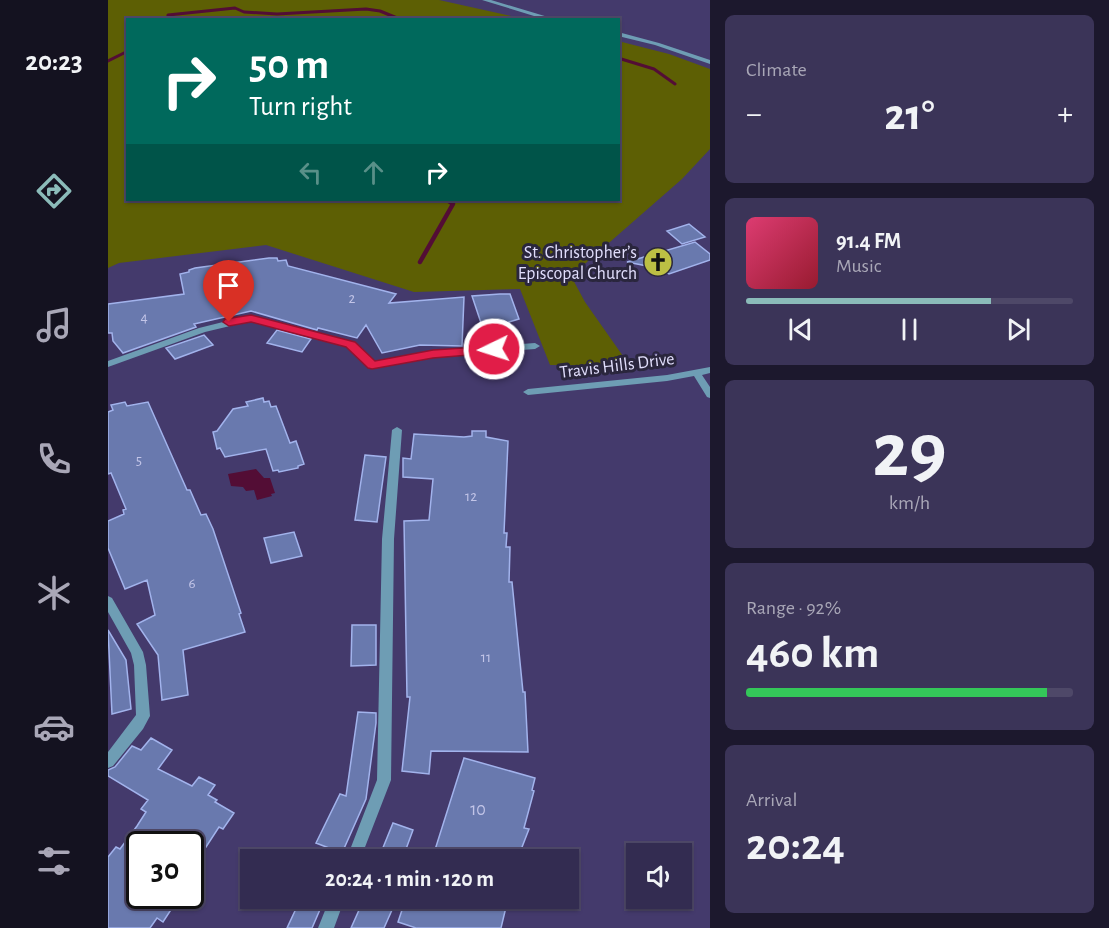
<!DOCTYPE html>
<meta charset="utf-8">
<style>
body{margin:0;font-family:"Alegreya Sans",sans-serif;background:#3b3458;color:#f1f3f6;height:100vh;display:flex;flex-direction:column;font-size:22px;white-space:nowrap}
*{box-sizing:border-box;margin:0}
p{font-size:20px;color:#a9a7b7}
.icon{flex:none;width:33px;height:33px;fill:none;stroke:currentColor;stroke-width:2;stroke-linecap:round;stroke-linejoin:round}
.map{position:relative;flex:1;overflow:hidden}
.sheet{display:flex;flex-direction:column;gap:15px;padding:15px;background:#1c182d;width:399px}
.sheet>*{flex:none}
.top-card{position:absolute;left:18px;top:18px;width:494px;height:183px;border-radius:0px;box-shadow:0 2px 4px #0004,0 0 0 2px #4e4868;background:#00695c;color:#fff;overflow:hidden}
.tools{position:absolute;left:518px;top:843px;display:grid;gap:12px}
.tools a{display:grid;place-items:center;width:66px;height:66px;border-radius:0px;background:#332c51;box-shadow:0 2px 4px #0004,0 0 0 2px #4e4868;font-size:30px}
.speed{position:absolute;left:18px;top:831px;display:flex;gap:12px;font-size:30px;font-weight:700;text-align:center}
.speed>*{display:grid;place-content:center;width:78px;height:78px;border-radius:50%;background:#332c51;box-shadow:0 2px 4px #0004,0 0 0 2px #4e4868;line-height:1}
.speed .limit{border:3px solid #111;border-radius:9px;background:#fff;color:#111}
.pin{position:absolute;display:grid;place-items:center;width:51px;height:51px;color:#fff;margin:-62px -26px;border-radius:50% 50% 50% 0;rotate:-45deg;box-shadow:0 0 6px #0007}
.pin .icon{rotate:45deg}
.me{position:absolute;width:66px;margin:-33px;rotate:266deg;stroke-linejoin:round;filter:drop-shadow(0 0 4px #0008)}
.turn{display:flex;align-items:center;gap:21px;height:126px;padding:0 24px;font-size:27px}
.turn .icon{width:78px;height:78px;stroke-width:2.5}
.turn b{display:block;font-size:42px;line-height:51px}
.lanes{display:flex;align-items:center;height:57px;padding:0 24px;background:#0003;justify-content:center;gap:30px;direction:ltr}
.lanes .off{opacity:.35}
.big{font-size:45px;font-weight:700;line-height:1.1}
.sheet .card{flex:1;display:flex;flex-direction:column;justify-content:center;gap:9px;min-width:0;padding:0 21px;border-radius:9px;background:#3b3458}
.sheet .dial{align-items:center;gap:0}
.dial b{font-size:78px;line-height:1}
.song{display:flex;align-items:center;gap:18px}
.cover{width:72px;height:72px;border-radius:9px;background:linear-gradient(135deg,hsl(340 70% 55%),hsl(350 70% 35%))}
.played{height:6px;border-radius:3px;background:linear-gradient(90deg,#8bbbb9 75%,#4e4868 75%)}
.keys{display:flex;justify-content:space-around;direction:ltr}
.heat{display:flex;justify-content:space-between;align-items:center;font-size:33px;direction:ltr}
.charge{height:9px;border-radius:4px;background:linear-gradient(90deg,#34c759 92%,#4e4868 0)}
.trip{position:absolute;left:132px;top:849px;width:339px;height:60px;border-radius:0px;background:#332c51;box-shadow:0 2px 4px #0004,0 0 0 2px #4e4868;font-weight:700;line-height:60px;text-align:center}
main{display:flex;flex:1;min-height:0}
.menu{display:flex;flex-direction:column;width:108px;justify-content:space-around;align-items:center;background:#141220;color:#a9a7b7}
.menu .icon{width:42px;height:42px}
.menu .on{color:#8bbbb9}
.menu b{font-size:27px;color:#f1f3f6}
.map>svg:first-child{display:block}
</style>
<main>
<nav class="menu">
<b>20:23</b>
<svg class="icon on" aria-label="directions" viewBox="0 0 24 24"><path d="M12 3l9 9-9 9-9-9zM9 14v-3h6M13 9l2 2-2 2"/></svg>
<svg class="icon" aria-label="music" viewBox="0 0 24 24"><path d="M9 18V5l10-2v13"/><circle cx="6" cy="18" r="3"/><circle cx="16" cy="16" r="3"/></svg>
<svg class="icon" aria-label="phone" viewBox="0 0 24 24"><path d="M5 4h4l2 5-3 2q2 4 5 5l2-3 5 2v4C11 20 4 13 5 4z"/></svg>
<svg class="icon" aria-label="climate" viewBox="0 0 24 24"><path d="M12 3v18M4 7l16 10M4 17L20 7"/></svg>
<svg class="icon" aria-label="car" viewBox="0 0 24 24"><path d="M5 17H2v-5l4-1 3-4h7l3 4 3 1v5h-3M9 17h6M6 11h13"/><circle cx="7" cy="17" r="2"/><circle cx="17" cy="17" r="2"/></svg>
<svg class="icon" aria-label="filters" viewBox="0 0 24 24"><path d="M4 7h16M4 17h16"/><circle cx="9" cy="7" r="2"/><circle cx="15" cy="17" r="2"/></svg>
</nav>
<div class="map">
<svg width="602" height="928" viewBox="0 0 602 928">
<rect width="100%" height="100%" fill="#443a6c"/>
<!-- green -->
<path fill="#5d5f04" d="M0,0H331L417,19L20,20V200H510V41L561,54L602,69V149L574,179L463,276L477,302L522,366L442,365L412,289L306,292L158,245L11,263L0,268Z"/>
<!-- water -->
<path fill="#530d35" d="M148,469L156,478H162L167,493L163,494L164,496L149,500L146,490L138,491L135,487L123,486L120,474Z"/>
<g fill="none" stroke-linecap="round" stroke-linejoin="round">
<!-- stream-far1 -->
<path stroke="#530d35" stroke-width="3" d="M60,20V15L127,8L136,12L169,14L258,9L272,11L294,20
M510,58L546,69L567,84
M0,61L20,51"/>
<!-- stream -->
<path stroke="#530d35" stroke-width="4.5" d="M312,262L345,204L339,200"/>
</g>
<!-- building -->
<path fill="#6979ae" stroke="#a2b3ec" stroke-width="1.5" d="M581,224L597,237L574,244L559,231Z
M587,242L602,254V260L561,274L554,269L519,262Z
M161,258H169L170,261L178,260L180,266L288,294L281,303L356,297L354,346L312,345L274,353L258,325L249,338L210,328L209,330L143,311L86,324L88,327L15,353L5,341L4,333H0V304L76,294L72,274L81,272V270L87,268Z
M392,294H402L411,319L401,322L408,342L380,344L364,296Z
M169,330L203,339L194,352L159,343Z
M96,335L105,345L67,359L58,348Z
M155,398L156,402L161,401L163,407L168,406L182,443L188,441L196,464L190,466V468L171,472L170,470L165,471L158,449L117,457L112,448L109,449L105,432L109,431L125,409L140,406L138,402Z
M17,402L19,406L40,402L79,490H82L93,515L98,514L105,529L133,613L131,614L137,632L75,650L80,695L54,700L50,655L29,624L47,615L39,580L17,589L0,548V521L16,514L15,510L18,509L3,473L0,474V412L5,410L3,405Z
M364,431H378V437L400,441L396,533H399L398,547H402L401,582H404L415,692H417L420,752L323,751L321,774L294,771L302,697H299L296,521L321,520L325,479L295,477V458L303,459L306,434L356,437L364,436Z
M257,455L278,457L269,522L247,520Z
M186,532L194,556L163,563L156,538Z
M244,625H268V665L243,666Z
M0,630L18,660L23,709L4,714Z
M250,712L268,713V723L258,799L234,853L208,843L232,794L238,796Z
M43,738L64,750L50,769L84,786L91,777L107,785L100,795L109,800L107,802L126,813L115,829L111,827L98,847L94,845L82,861V844H32V896H56L68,902L55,922L49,918L42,928H0V857L8,847L12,849L29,826L38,812L33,809L40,800L0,776V770L7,767L24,746L33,750Z
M356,758L427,778L424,790L426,791L416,828L421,829L409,860H331L333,855L326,853Z
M285,823L305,830L294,860H270Z
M193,898H217L204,928H179Z
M313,898H385L399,903L393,928H308L290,922L296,904L310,908Z
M256,899L284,910L276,928H243Z"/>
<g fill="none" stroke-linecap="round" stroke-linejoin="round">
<!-- minor -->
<path fill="#6e9db4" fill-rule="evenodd" d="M374,0H383L450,20H439Z
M510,32L551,43L602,60V64L547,45L510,36Z
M143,315L245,342L266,362L325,351L427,343L432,346L427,349L325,357L264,368L261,367L239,346L143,321L97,332L0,367V361L91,328Z
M602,367V373L594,375L602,387V398L599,397L586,376L559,381L420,395L415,392L420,389L559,375Z
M289,427L294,430L286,539L283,780L252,860H238L269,780L274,539L284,430Z
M0,596L4,598L35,652L38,665L42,716L35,729L5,766L0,768V752L28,715L26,665L23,653L0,612Z
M222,898H237L226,928H210Z"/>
</g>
<!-- route -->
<path fill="#e11d48" stroke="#92132f" stroke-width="1.5" d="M143,315L247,342L267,361L325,350L386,346L392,349L386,353L325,358L264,369L260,368L238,347L143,322L121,326L115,322L117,319Z"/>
<!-- icons -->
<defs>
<g id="church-disc" transform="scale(1.5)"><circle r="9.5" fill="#bcbf44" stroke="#2a263d"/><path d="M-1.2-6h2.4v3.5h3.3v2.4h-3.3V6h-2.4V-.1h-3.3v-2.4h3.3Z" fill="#111"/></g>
</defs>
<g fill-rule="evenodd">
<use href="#church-disc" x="550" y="262"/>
</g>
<g text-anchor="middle" stroke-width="6" stroke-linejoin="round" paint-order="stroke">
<!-- number labels -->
<g font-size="15" fill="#c3c5e8">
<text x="244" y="303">2</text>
<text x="36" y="322">4</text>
<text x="31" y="465">5</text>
<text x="363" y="501">12</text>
<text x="84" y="588">6</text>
<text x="378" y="662">11</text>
</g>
<!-- poi labels -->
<g font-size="18" fill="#e1defc" stroke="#2a263d" text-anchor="end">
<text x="529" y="258">St. Christopher’s<tspan x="529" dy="21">Episcopal Church</tspan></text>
</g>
<!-- street labels -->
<g font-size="18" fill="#e1defc" stroke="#2a263d">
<text transform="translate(509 365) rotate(-7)" y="6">Travis Hills Drive</text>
</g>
<!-- near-number labels -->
<g font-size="18" fill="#c3c5e8">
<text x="370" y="815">10</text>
</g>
</g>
</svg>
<div class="tools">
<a><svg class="icon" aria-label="sound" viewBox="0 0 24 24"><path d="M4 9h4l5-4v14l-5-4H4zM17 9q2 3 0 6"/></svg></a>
</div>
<div class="speed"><div class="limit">30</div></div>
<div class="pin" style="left:121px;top:322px;background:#d93025"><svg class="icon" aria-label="arrive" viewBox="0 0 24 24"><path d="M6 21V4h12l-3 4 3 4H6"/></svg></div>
<svg class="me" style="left:386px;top:349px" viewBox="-20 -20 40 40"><circle r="17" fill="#e11d48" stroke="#fff" stroke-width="3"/><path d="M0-11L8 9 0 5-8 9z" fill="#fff"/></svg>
<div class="trip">20:24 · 1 min · 120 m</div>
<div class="top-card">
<div class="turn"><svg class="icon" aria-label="right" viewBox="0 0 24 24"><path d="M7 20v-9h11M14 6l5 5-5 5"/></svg><div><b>50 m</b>Turn right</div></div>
<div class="lanes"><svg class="icon off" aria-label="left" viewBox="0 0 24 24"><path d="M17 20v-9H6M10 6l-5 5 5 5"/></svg><svg class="icon off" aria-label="ahead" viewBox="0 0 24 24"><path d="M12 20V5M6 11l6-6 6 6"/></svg><svg class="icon" aria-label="right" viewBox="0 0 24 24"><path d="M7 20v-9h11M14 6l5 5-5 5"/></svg></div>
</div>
</div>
<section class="sheet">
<div class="card"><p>Climate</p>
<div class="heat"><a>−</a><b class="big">21°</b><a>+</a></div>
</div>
<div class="card">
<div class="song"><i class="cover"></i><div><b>91.4 FM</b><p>Music</p></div></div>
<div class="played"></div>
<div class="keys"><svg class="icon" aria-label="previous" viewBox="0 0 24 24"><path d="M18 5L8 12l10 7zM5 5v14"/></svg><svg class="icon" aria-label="pause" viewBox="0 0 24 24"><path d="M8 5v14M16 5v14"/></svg><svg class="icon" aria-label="next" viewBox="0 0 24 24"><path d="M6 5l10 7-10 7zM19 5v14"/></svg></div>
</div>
<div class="card dial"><b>29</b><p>km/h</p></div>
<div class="card"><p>Range · 92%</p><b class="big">460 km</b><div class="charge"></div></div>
<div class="card"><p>Arrival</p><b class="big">20:24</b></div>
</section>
</main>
